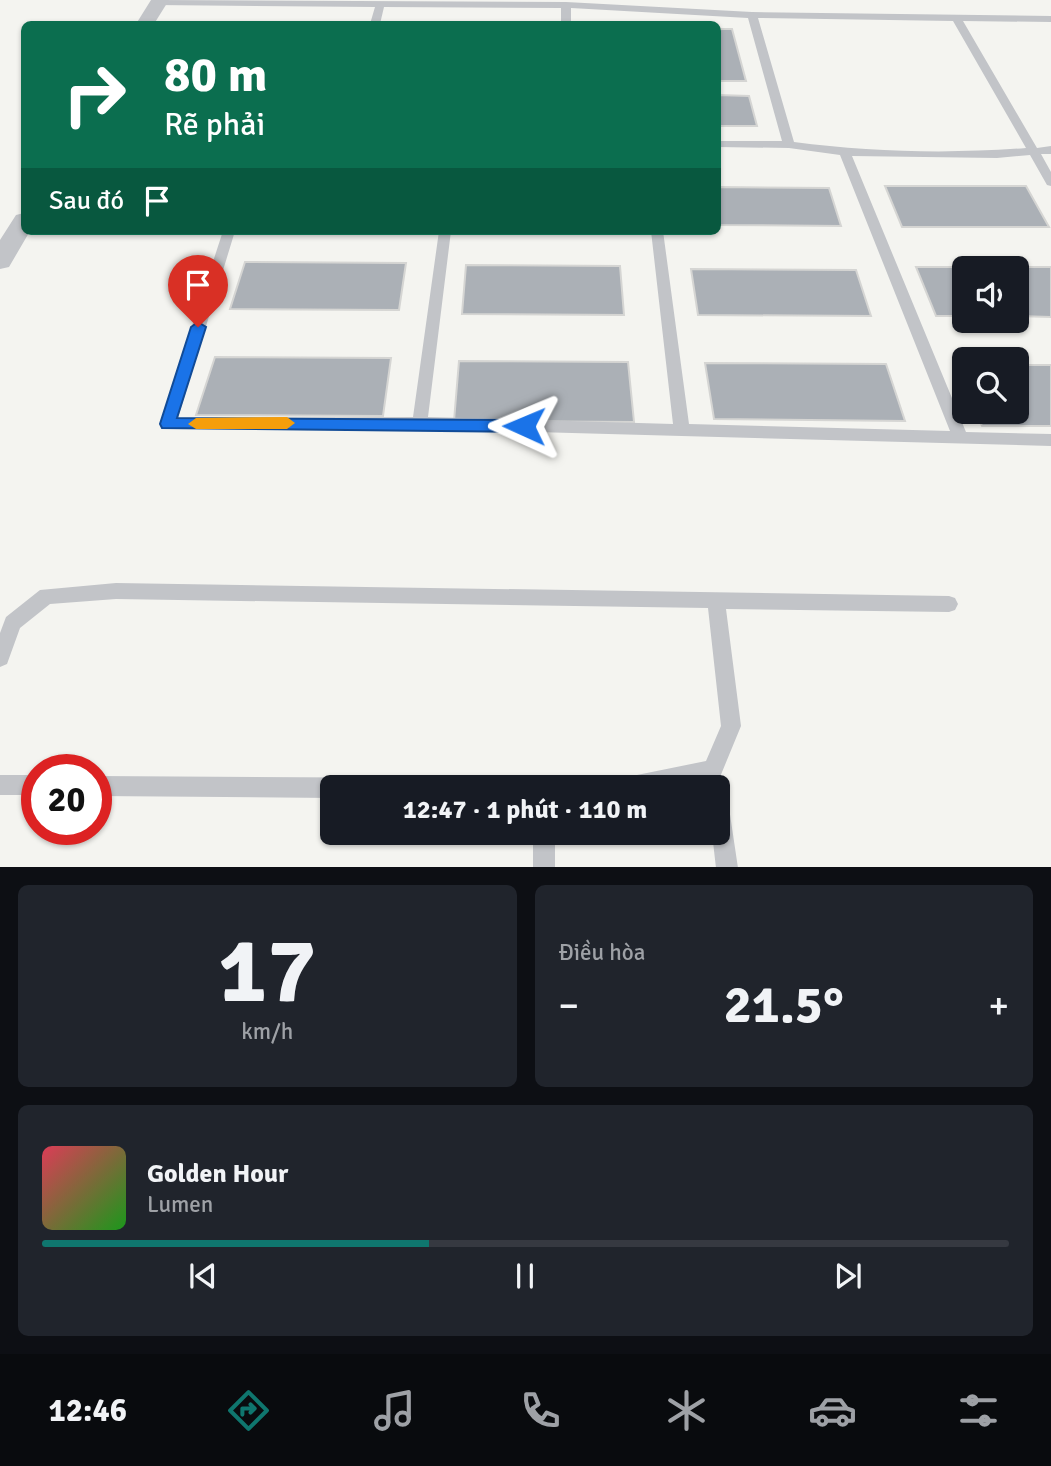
<!DOCTYPE html>
<html lang="vi">
<meta charset="utf-8">
<style>
body{margin:0;font-family:Signika,sans-serif;background:#20242c;color:#f1f3f6;height:100vh;display:flex;flex-direction:column;font-size:26px;white-space:nowrap}
*{box-sizing:border-box;margin:0}
p{font-size:23px;color:#9ea1a6}
.icon{flex:none;width:38px;height:38px;fill:none;stroke:currentColor;stroke-width:2;stroke-linecap:round;stroke-linejoin:round}
.map{position:relative;height:867px;overflow:hidden}
.panel{display:flex;flex-direction:column;gap:18px;padding:18px;background:#0d0f14;flex:1}
.panel>*{flex:none}
.banner{position:absolute;left:21px;top:21px;width:700px;height:214px;border-radius:10px;box-shadow:0 2px 5px #0004;background:#0b6e4f;color:#fff;overflow:hidden}
.tools{position:absolute;left:952px;top:256px;display:grid;gap:14px}
.tools a{display:grid;place-items:center;width:77px;height:77px;border-radius:10px;background:#171b24;box-shadow:0 2px 5px #0004;font-size:35px}
.speed{position:absolute;left:21px;top:754px;display:flex;gap:14px;font-size:35px;font-weight:700;text-align:center}
.speed>*{display:grid;place-content:center;width:91px;height:91px;border-radius:50%;background:#171b24;box-shadow:0 2px 5px #0004;line-height:1}
.speed .limit{border:10px solid #d22;background:#fff;color:#111}
.pin{position:absolute;display:grid;place-items:center;width:60px;height:60px;color:#fff;margin:-72px -30px;border-radius:50% 50% 50% 0;rotate:-45deg;box-shadow:0 0 7px #0007}
.pin .icon{rotate:45deg}
.me{position:absolute;width:77px;margin:-38px;rotate:271deg;stroke-linejoin:round;filter:drop-shadow(0 0 5px #0008)}
.turn{display:flex;align-items:center;gap:24px;height:147px;padding:0 28px;font-size:32px}
.turn .icon{width:91px;height:91px;stroke-width:2.5}
.turn b{display:block;font-size:49px;line-height:60px}
.then{display:flex;align-items:center;height:66px;padding:0 28px;background:#0003;gap:14px;font-size:26px}
.big{font-size:52px;font-weight:700;line-height:1.1}
.panel .card{flex:1;display:flex;flex-direction:column;justify-content:center;gap:10px;min-width:0;padding:0 24px;border-radius:10px;background:#20242c}
.panel .dial{align-items:center;gap:0}
.dial b{font-size:91px;line-height:1}
.song{display:flex;align-items:center;gap:21px}
.cover{width:84px;height:84px;border-radius:10px;background:linear-gradient(135deg,hsl(350 70% 55%),hsl(120 70% 35%))}
.played{height:7px;border-radius:4px;background:linear-gradient(90deg,#0f766e 40%,#363941 40%)}
.keys{display:flex;justify-content:space-around;direction:ltr}
.heat{display:flex;justify-content:space-between;align-items:center;font-size:38px;direction:ltr}
.panel .tiles{flex:1;display:grid;gap:18px;grid-template-columns:1fr 1fr}
.card:last-child{grid-column:span 2}
.trip{position:absolute;left:320px;top:775px;width:410px;height:70px;border-radius:10px;background:#171b24;box-shadow:0 2px 5px #0004;font-weight:700;line-height:70px;text-align:center}
.tabs{display:flex;height:112px;justify-content:space-around;align-items:center;background:#090b0e;color:#9ea1a6}
.tabs .icon{width:49px;height:49px}
.tabs .on{color:#0f766e}
.tabs b{font-size:32px;color:#f1f3f6}
.map>svg:first-child{display:block}
</style>
<div class="map">
<svg width="1051" height="868" viewBox="0 0 1051 868">
<rect width="100%" height="100%" fill="#f4f4f0"/>
<!-- building -->
<path fill="#abb0b6" stroke="#d5d5d3" stroke-width="2" d="M718,29H732L746,81H718Z
M718,95L749,96L757,126H718Z
M885,186H1026L1049,227H902Z
M718,187L829,188L841,226L718,225Z
M245,262L406,263L399,310L230,309Z
M466,265L620,266L624,315L462,314Z
M916,267H1051V317L1017,316V268H964V316H936Z
M691,269L856,270L871,316L698,315Z
M215,357L391,358L383,416L196,415Z
M459,361L628,362L634,422L454,421Z
M705,363L886,364L905,421L714,419Z
M1017,365H1051V426H982L976,411H1017Z"/>
<g fill="none" stroke-linecap="round" stroke-linejoin="round">
<!-- service -->
<path fill="#c2c4c8" fill-rule="evenodd" d="M158,0L566,2L752,12L1051,16V22L963,21L1037,148L1051,146V154H1041L1051,172V186L1047,185L1030,155L997,158L852,156L966,432L1051,434V446L420,429L162,428L160,424L223,231H235L178,418L413,417L439,231H451L428,417L673,424L651,231H663L689,424L950,431L840,155L789,148L718,147V141H782L748,18L571,8V24H561V8L384,7L380,24H370L375,7L155,5L153,3ZM758,18L953,21L1026,148C949,154 870,152 794,142Z
M116,583L949,596L955,598L958,604L955,610L949,612L726,609L741,726L720,777L677,788H551L554,781L561,778L637,775L706,761L721,726L708,608L116,599L50,604L20,628L7,664L0,667V633L6,617L40,590Z
M0,775H37V795H0Z
M96,776L445,778L452,781L455,788H332V798L96,796Z
M718,791L725,794L728,801L738,868H716L712,833H718Z
M533,833H555V868H533Z"/>
<!-- minor -->
<path fill="#c2c4c8" fill-rule="evenodd" d="M151,0H169L154,24H136Z
M24,213V231H30L9,267L0,269V240L16,215Z"/>
</g>
<!-- route -->
<path fill="#1a73e8" stroke="#114b97" stroke-width="2" d="M198,322L206,327L177,418L524,420L532,426L524,432L162,428L160,424L191,327Z"/>
<!-- slow -->
<path fill="#f59e0b" d="M287,417L295,423L287,429H196L188,424L196,418Z"/>
</svg>
<div class="tools">
<a><svg class="icon" aria-label="sound" viewBox="0 0 24 24"><path d="M4 9h4l5-4v14l-5-4H4zM17 9q2 3 0 6"/></svg></a>
<a><svg class="icon" aria-label="search" viewBox="0 0 24 24"><circle cx="10" cy="10" r="6"/><path d="M15 15l6 6"/></svg></a>
</div>
<div class="speed"><div class="limit">20</div></div>
<div class="pin" style="left:198px;top:327px;background:#d93025"><svg class="icon" aria-label="arrive" viewBox="0 0 24 24"><path d="M6 21V4h12l-3 4 3 4H6"/></svg></div>
<svg class="me" style="left:524px;top:426px" viewBox="-20 -20 40 40"><path d="M0-17L14 15 0 8-14 15z" fill="#1a73e8" stroke="#fff" stroke-width="4"/></svg>
<div class="trip">12:47 · 1 phút · 110 m</div>
<div class="banner">
<div class="turn"><svg class="icon" aria-label="right" viewBox="0 0 24 24"><path d="M7 20v-9h11M14 6l5 5-5 5"/></svg><div><b>80 m</b>Rẽ phải</div></div>
<div class="then">Sau đó<svg class="icon" aria-label="arrive" viewBox="0 0 24 24"><path d="M6 21V4h12l-3 4 3 4H6"/></svg></div>
</div>
</div>
<section class="panel">
<div class="tiles">
<div class="card dial"><b>17</b><p>km/h</p></div>
<div class="card"><p>Điều hòa</p>
<div class="heat"><a>−</a><b class="big">21.5°</b><a>+</a></div>
</div>
<div class="card">
<div class="song"><i class="cover"></i><div><b>Golden Hour</b><p>Lumen</p></div></div>
<div class="played"></div>
<div class="keys"><svg class="icon" aria-label="previous" viewBox="0 0 24 24"><path d="M18 5L8 12l10 7zM5 5v14"/></svg><svg class="icon" aria-label="pause" viewBox="0 0 24 24"><path d="M8 5v14M16 5v14"/></svg><svg class="icon" aria-label="next" viewBox="0 0 24 24"><path d="M6 5l10 7-10 7zM19 5v14"/></svg></div>
</div>
</div>
</section>
<nav class="tabs">
<b>12:46</b>
<svg class="icon on" aria-label="directions" viewBox="0 0 24 24"><path d="M12 3l9 9-9 9-9-9zM9 14v-3h6M13 9l2 2-2 2"/></svg>
<svg class="icon" aria-label="music" viewBox="0 0 24 24"><path d="M9 18V5l10-2v13"/><circle cx="6" cy="18" r="3"/><circle cx="16" cy="16" r="3"/></svg>
<svg class="icon" aria-label="phone" viewBox="0 0 24 24"><path d="M5 4h4l2 5-3 2q2 4 5 5l2-3 5 2v4C11 20 4 13 5 4z"/></svg>
<svg class="icon" aria-label="climate" viewBox="0 0 24 24"><path d="M12 3v18M4 7l16 10M4 17L20 7"/></svg>
<svg class="icon" aria-label="car" viewBox="0 0 24 24"><path d="M5 17H2v-5l4-1 3-4h7l3 4 3 1v5h-3M9 17h6M6 11h13"/><circle cx="7" cy="17" r="2"/><circle cx="17" cy="17" r="2"/></svg>
<svg class="icon" aria-label="filters" viewBox="0 0 24 24"><path d="M4 7h16M4 17h16"/><circle cx="9" cy="7" r="2"/><circle cx="15" cy="17" r="2"/></svg>
</nav>
